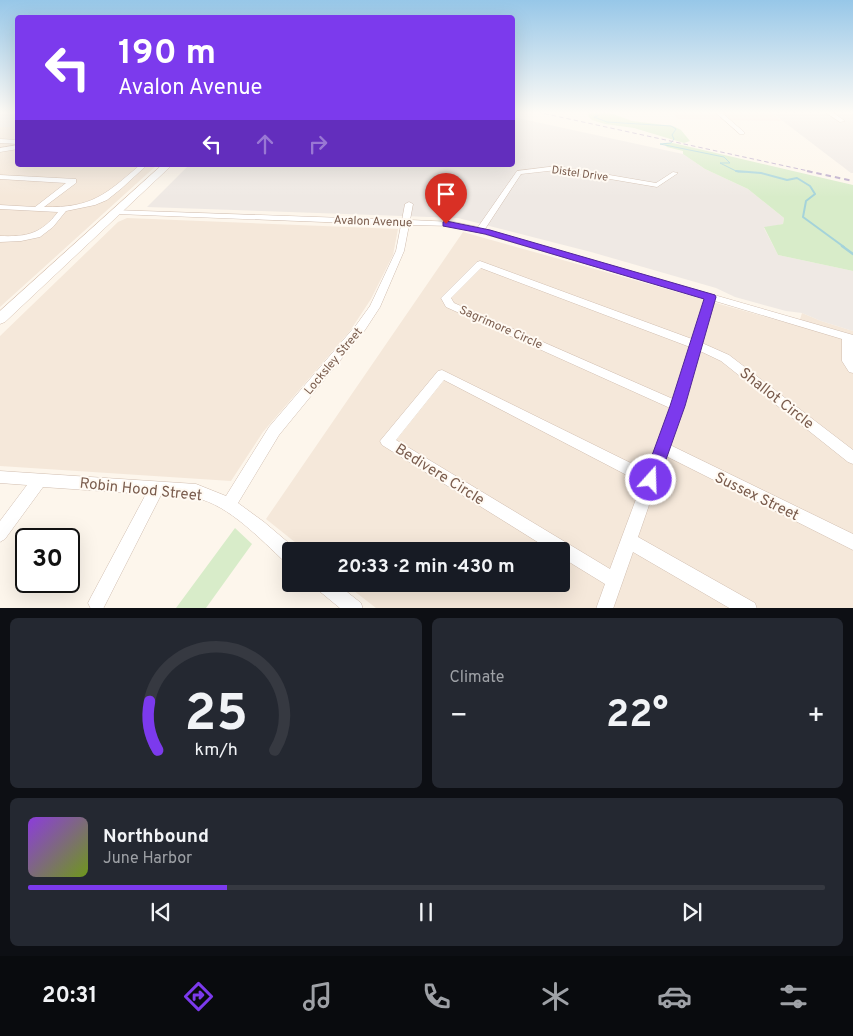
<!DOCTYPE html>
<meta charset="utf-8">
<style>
body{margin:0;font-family:Overpass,sans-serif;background:#242831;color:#f1f3f6;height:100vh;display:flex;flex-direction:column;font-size:19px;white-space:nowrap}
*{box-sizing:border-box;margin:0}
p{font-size:16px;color:#9ea1a6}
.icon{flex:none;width:28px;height:28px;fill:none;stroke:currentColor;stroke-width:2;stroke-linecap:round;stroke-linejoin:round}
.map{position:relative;height:608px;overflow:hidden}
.sheet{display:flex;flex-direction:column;gap:10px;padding:10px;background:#0d0f14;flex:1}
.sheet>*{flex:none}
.top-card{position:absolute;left:15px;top:15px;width:500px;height:152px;border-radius:5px;box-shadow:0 5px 20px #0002;background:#7c3aed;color:#fff;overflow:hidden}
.speed{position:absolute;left:15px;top:528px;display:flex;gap:10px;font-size:25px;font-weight:700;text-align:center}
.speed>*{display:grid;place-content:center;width:65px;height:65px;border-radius:50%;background:#171b24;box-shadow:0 5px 20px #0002;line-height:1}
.speed .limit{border:2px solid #111;border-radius:8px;background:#fff;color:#111}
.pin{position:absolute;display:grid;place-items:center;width:42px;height:42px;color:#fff;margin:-51px -21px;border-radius:50% 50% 50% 0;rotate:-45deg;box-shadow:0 0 5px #0007}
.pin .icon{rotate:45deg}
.me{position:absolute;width:55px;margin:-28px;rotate:20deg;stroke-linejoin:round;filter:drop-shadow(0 0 4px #0008)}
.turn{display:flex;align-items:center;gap:18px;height:105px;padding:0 20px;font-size:22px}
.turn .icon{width:65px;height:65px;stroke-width:2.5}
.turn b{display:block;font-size:35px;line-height:42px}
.lanes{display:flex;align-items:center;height:48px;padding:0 20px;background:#0003;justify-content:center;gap:25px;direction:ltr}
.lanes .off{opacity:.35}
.big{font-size:38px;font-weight:700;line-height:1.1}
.sheet .widget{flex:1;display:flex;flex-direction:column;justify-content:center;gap:8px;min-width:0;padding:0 18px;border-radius:8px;background:#242831}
.sheet .dial{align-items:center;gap:0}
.dial svg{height:130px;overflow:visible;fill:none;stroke:#363941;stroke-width:7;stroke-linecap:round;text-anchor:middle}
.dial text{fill:#f1f3f6;stroke:none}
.song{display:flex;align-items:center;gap:15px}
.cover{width:60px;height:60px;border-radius:8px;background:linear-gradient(135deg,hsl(270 70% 55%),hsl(80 70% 35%))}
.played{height:5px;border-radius:2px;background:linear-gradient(90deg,#7c3aed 25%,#363941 25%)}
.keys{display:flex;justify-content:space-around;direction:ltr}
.heat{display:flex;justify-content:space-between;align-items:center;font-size:28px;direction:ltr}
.sheet .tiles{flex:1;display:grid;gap:10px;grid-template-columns:1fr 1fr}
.widget:last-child{grid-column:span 2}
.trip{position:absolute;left:282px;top:542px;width:288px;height:50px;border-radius:5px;background:#171b24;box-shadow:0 5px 20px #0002;font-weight:700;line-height:50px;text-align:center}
.menu{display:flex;height:80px;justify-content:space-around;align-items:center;background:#090b0e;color:#9ea1a6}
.menu .icon{width:35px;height:35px}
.menu .selected{color:#7c3aed}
.menu b{font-size:22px;color:#f1f3f6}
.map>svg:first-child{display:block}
</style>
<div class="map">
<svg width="853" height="609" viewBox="0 0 853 609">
<rect width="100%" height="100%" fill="#fdf6ec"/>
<!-- residential -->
<path fill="#f5e8da" d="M0,127H17L18,165H157L0,307Z
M127,218L398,229L393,255L371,299L350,331L263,432L231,481L0,466V336L118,222Z
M463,232L798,326L802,313L821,321L853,331V608H376L345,584H561V551H306L266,519Z"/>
<!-- commercial -->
<path fill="#fde8e0" d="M671,112H770L782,121L678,119Z"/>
<!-- industrial -->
<path fill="#efe9e4" d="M0,112H17V127H0Z
M771,112H853V173H851Z
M513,117L683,154L705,169L748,189L784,218L783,224L764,228L778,255L853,271V331L821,321L802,313L786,311L735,297L716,288L591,252L458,218L147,207L189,165H512Z"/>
<!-- green -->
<path fill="#d8ecc9" d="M589,112H608L632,121L673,126L681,130L690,141L684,143L634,128L605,124L592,120L588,116Z
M663,143H673L853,185V271L778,255L764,227L783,224L784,218L748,189L705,169L683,154V151L667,147Z
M235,528L252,544L206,608H176Z"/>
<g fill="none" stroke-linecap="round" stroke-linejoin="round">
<!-- stream-far2 -->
<path stroke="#a5d3da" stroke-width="1" d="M595,112L598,116L594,117L607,122L671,126L676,129L672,135L674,139L671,143L660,144L724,157L730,163H720L738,172H745"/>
<!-- stream-far1 -->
<path stroke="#a5d3da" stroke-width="2" d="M736,171L761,173L787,180L797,178L810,186L815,194L806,201L803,217L844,247"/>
<!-- stream -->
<path stroke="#a5d3da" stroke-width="2.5" d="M842,246L853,254"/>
<!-- minor casing -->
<g stroke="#d1beb0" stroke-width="1">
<path id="minor" d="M715,112H721L744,132V134H740Z
M825,112H832L845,121L840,122Z
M0,139L18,140V144L0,143Z
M18,145V149L0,152V148Z
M140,165H147L122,188L107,200L95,205L66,211L53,227L40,237L21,241L0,242V236C27,237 41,234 58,212L0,209V205L35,207L66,183L0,179V175L76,179V183L44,207C92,208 105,195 140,165Z
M557,166L656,183L673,172L678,173L657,187L557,170L521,174L485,229L853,335V373L849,372L842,361V339L715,301L702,343L729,355L853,450V464L848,462L721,361L700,351L670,445L853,534V550L666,456L638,537L755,603L757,609H731L633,552L613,609H596L605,584L561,557V551H552L382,445L380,441L438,371L442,370L647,471L670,408L446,307L441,298L477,262L480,261L692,339L706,299L484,234L454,226L409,225L404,251L380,307L365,330L279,435L238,503L264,522L297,550L291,551V564L285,562C261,540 229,505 196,498C185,495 172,496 161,495L103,609H91L88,603L91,597L146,494L43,487L5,539L0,542V521L27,485L0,483V471L196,484L226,496L269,427L357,324L370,306L396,251L401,225L117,214H114V210L402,220L405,204L409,202L413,204L410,220L454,222L478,227L517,171ZM481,268L690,347L673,399L454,303L451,298ZM444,380L642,483L610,569L396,440Z
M316,584H337L361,603L363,609H341L318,590Z"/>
</g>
<!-- secondary casing -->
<g stroke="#d6c0b0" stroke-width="1">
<path id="secondary" d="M162,165H172L5,322L0,324V311Z"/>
</g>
<!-- minor -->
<use href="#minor" fill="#fff" fill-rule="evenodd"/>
<!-- secondary -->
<use href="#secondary" fill="#fff" fill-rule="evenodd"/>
<!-- rail-far1 -->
<path stroke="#b9a8c9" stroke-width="1" stroke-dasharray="4.5 3" stroke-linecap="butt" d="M537,112L813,172"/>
<!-- rail -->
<path stroke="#b9a8c9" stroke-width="2" stroke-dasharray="5.5 4" stroke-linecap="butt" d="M807,171L853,181"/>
</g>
<!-- sky -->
<linearGradient id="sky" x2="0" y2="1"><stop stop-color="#97c7e8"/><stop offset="0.57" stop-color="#fefbf6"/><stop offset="1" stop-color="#fefbf6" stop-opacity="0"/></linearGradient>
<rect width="853" height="197" fill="url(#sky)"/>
<!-- route -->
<path fill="#7c3aed" stroke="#51269a" d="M446,221L490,230L715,295L716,297L685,406L657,485L651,488L645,485L643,480L670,406L704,299L485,234L443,226V222Z"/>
<g text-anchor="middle" stroke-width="4" stroke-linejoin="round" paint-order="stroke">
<!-- far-street labels -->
<g font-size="11" fill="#7a5c4d" stroke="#fffaf3">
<text transform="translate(580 173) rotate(8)" y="4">Distel Drive</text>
</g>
<!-- street labels -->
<g font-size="12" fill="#7a5c4d" stroke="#fffaf3">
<text transform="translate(373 221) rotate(2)" y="4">Avalon Avenue</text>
<text transform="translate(501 327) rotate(24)" y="4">Sagrimore Circle</text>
<text transform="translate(333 361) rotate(-50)" y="4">Locksley Street</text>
</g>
<!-- near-street labels -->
<g font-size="15" fill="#7a5c4d" stroke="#fffaf3">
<text transform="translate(777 398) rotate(38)" y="5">Shallot Circle</text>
<text transform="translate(440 474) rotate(32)" y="5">Bedivere Circle</text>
<text transform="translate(141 489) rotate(6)" y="5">Robin Hood Street</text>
<text transform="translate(757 496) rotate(26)" y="5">Sussex Street</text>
</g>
</g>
</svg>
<div class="speed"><div class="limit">30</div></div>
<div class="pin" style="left:446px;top:224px;background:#d93025"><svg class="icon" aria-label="arrive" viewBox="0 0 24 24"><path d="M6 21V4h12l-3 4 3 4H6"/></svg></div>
<svg class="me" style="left:651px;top:480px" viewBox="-20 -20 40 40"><circle r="17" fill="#7c3aed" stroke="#fff" stroke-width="3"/><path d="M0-11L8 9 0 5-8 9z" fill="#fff"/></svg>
<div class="trip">20:33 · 2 min · 430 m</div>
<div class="top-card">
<div class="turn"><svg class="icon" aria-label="left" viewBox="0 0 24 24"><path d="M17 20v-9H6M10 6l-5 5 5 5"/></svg><div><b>190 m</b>Avalon Avenue</div></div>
<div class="lanes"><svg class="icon" aria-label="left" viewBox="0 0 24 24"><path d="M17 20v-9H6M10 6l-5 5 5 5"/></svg><svg class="icon off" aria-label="ahead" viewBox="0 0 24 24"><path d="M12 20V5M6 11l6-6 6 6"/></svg><svg class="icon off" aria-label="right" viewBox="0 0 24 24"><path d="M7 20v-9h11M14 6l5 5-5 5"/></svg></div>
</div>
</div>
<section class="sheet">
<div class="tiles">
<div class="widget dial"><svg viewBox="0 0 100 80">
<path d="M14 69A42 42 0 1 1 86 69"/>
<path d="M14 69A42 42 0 0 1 9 39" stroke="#7c3aed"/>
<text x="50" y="56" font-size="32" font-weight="700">25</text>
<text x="50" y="72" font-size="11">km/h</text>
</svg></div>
<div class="widget"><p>Climate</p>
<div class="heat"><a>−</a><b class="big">22°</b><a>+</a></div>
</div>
<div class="widget">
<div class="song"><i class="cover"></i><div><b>Northbound</b><p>June Harbor</p></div></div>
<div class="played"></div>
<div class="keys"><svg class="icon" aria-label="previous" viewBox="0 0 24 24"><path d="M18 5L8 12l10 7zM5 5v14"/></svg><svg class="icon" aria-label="pause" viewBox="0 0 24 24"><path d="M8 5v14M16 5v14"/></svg><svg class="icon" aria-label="next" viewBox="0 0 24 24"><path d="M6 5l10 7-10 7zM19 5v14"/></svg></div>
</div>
</div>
</section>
<nav class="menu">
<b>20:31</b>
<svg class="icon selected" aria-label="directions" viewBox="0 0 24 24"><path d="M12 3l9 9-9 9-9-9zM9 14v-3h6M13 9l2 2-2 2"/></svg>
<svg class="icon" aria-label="music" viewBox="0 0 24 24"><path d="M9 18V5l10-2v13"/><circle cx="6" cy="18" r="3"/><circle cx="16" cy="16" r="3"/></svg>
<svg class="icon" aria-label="phone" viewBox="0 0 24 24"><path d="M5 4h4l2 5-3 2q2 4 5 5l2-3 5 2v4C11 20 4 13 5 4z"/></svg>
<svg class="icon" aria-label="climate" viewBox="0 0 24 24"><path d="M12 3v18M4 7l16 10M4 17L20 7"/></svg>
<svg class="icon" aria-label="car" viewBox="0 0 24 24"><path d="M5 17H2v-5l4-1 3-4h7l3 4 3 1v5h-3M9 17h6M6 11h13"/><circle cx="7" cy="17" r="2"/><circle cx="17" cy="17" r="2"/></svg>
<svg class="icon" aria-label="filters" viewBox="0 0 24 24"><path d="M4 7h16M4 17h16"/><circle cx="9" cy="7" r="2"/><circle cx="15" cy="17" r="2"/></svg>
</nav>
